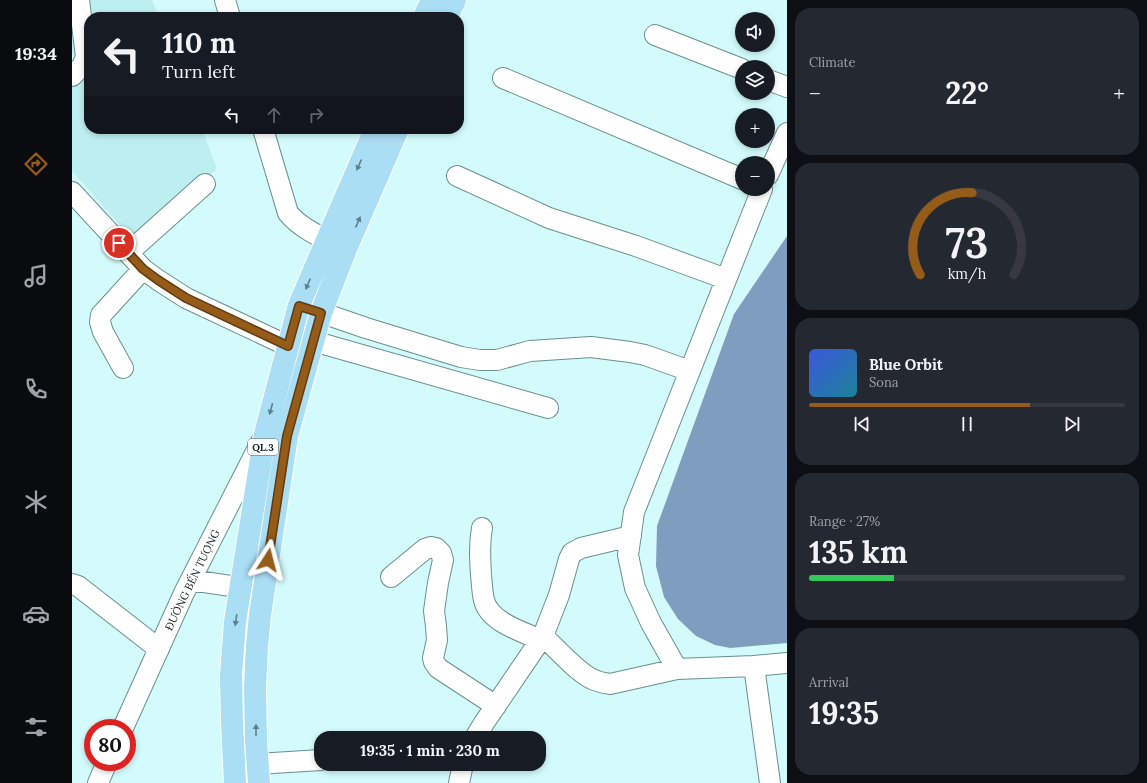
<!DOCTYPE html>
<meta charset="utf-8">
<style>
body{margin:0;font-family:Lora,serif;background:#242831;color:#f1f3f6;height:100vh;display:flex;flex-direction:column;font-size:15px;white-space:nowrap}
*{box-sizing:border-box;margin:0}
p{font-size:13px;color:#9ea1a6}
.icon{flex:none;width:22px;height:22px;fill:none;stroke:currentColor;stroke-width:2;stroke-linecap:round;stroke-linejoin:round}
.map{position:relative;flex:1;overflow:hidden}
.side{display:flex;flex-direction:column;gap:8px;padding:8px;background:#0d0f14;width:360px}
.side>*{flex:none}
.guide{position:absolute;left:12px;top:12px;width:380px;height:122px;border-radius:16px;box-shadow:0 2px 6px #0003;background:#171b24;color:#f1f3f6;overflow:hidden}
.tools{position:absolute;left:663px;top:12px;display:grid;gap:8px}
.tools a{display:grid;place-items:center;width:40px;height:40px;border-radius:50%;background:#171b24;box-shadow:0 2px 6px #0003;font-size:20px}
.speed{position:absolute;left:12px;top:719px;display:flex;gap:8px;font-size:20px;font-weight:700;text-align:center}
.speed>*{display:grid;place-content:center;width:52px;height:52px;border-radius:50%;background:#171b24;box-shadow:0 2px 6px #0003;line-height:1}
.speed .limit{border:6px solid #d22;background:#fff;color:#111}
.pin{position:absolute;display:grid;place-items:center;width:34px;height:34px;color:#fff;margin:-17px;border:2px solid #fff;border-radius:50%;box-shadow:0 1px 4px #0007}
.me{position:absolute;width:44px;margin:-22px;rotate:9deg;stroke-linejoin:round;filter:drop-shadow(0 0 3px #0008)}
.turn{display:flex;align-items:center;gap:14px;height:84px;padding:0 12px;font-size:18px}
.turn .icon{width:52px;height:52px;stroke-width:2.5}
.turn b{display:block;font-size:28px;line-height:34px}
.lanes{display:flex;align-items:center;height:38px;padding:0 12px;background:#0003;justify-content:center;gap:20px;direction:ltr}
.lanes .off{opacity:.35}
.big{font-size:30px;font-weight:800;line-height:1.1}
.side .tile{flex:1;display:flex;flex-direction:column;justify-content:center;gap:6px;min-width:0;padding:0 14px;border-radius:16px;background:#242831}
.side .dial{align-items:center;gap:0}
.dial svg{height:104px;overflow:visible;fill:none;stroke:#363941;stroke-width:7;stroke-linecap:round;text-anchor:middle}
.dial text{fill:#f1f3f6;stroke:none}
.song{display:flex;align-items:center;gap:12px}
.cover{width:48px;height:48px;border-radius:6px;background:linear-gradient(135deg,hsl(230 70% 55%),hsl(190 70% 35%))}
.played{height:4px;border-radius:2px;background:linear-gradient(90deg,#955b19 70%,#363941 70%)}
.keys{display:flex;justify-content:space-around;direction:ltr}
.heat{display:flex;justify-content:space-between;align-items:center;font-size:22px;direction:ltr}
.charge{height:6px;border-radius:3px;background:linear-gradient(90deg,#34c759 27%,#363941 0)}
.trip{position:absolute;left:242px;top:731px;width:232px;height:40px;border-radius:16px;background:#171b24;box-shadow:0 2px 6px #0003;font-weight:800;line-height:40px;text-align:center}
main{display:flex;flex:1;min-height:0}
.dock{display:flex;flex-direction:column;width:72px;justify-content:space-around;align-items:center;background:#090b0e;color:#9ea1a6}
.dock .icon{width:28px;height:28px}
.dock .active{color:#955b19}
.dock b{font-size:18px;color:#f1f3f6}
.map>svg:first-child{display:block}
</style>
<main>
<nav class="dock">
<b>19:34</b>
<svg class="icon active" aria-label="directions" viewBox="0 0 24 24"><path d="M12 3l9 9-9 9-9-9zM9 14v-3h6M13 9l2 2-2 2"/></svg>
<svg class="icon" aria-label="music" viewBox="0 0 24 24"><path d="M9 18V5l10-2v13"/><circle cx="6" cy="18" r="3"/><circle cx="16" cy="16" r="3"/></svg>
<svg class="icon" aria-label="phone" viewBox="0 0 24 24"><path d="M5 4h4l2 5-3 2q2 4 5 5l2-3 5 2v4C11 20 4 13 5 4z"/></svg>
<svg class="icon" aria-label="climate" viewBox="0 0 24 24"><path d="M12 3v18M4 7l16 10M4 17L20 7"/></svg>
<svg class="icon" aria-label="car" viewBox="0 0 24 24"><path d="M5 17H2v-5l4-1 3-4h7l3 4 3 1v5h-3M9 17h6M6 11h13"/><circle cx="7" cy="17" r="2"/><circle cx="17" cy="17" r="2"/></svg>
<svg class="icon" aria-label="filters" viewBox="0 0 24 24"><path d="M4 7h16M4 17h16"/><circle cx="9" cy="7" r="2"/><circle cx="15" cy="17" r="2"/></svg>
</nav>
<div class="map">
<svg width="715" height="783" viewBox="0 0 715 783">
<rect width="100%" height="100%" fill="#d3fbfc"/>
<!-- built -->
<path fill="#beeff0" d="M0,0H80L87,17H17V129H130L145,169L61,240L0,171V68L3,65L0,49Z"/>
<!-- water -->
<path fill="#7f9dbe" d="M715,236V643L658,648L643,645L624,636L606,619L592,597L584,566L585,526L662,314Z"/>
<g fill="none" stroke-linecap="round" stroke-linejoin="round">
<!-- minor casing -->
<g stroke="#6a8f90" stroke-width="22">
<path id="minor" d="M153,0L158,17
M583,35L670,69
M0,76L10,66L14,57L7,0
M431,78L670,179
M696,80L715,87
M191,129L216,213C229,229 251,238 270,247
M696,175L715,133
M385,176L477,218L564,246L654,279
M690,189L562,512L556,555L563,588L579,623L605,669L682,666L715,663
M0,192L71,269L86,280L114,298L216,346
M56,253L133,184
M227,305L294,328L389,357L408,360H425L458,351L519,347L558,352L573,355L618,371
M241,341L476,408
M51,368L31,332L28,322L29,315L71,269
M410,528C407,544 408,559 409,575C410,583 410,592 412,600C417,622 451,632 469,640
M319,577L353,549L359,547L364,548L369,553L371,560L366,583L362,611L364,626L365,640L361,658L362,662L366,668L424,706
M119,580L192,591
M0,584L6,586L87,649
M471,636C484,648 505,672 520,679C526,682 532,683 538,684L605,669
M682,666L698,783
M51,728L112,593L189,442
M403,738L412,723L471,636L487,595L497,559L500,553L509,548L559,536
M185,764L249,760
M26,783L35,762
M387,783L391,764"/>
</g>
<!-- highway casing -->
<g stroke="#fff" stroke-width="24">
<path id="highway" d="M352,17L360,0
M375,17L383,0
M163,783L160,723L159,675L163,622L193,434L227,305L255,240L303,129
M187,783L184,740L183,688L185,646L188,615L215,436L249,313L274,249L326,129"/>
</g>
<!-- minor -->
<use href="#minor" stroke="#fff" stroke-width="20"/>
<!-- highway -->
<use href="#highway" stroke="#aadef4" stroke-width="22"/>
</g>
<!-- one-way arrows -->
<defs><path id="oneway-solid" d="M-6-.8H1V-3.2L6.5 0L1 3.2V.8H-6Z"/></defs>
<g fill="#5e808b">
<use href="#oneway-solid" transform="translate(287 165) rotate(114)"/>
<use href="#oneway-solid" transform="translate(286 222) rotate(-66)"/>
<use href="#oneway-solid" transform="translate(236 284) rotate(113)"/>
<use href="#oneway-solid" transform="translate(199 409) rotate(105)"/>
<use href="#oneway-solid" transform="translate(164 620) rotate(98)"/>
<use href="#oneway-solid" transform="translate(184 730) rotate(-90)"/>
</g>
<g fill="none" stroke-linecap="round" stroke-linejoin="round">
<!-- route casing -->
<g stroke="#613b10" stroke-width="10">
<path id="route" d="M47,243L71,269L86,280L114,298L216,346L227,306L249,313L215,436L196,560"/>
</g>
<!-- route -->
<use href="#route" stroke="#955b19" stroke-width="7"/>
</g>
<g text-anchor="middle" stroke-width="4" stroke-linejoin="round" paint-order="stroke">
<!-- shield labels -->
<rect fill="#fff" stroke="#596464" stroke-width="1" x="176" y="439" width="30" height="16" rx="3"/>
<g font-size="10" font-weight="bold" fill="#122222">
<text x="191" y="451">QL.3</text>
</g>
<!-- street labels -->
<g font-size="11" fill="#122222" stroke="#fff">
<text transform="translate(120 580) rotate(-64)" y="4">ĐƯỜNG BẾN TƯỢNG</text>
</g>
</g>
</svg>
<div class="tools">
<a><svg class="icon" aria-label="sound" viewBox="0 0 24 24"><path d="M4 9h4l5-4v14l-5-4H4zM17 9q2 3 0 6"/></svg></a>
<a><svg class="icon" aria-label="layers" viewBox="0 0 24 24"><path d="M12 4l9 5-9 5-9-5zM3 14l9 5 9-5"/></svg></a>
<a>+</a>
<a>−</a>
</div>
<div class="speed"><div class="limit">80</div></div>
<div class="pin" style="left:47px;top:243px;background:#d93025"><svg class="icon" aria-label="arrive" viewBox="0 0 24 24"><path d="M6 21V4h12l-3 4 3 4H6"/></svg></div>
<svg class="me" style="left:196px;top:560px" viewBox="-20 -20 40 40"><path d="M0-17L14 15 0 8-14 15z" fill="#955b19" stroke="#fff" stroke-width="4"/></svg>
<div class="trip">19:35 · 1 min · 230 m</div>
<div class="guide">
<div class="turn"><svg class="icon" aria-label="left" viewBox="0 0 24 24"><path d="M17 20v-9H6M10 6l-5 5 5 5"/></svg><div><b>110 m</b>Turn left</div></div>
<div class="lanes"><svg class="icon" aria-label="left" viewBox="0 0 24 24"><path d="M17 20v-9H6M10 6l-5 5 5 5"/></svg><svg class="icon off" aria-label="ahead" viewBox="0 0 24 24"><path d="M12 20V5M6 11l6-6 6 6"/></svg><svg class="icon off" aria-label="right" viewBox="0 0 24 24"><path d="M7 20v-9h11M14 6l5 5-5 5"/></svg></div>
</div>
</div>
<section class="side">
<div class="tile"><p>Climate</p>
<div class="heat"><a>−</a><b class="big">22°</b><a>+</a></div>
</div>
<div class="tile dial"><svg viewBox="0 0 100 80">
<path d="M14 69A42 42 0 1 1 86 69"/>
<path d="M14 69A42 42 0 0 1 54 6" stroke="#955b19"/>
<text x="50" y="56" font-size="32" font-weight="700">73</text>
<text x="50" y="72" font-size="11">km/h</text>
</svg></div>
<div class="tile">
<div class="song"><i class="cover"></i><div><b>Blue Orbit</b><p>Sona</p></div></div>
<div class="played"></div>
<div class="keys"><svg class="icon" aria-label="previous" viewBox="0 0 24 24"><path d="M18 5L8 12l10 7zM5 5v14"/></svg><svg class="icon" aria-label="pause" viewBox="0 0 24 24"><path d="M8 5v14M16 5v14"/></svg><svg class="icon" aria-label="next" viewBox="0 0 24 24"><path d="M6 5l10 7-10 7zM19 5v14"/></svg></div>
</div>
<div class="tile"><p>Range · 27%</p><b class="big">135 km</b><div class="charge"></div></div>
<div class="tile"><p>Arrival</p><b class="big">19:35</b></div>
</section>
</main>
